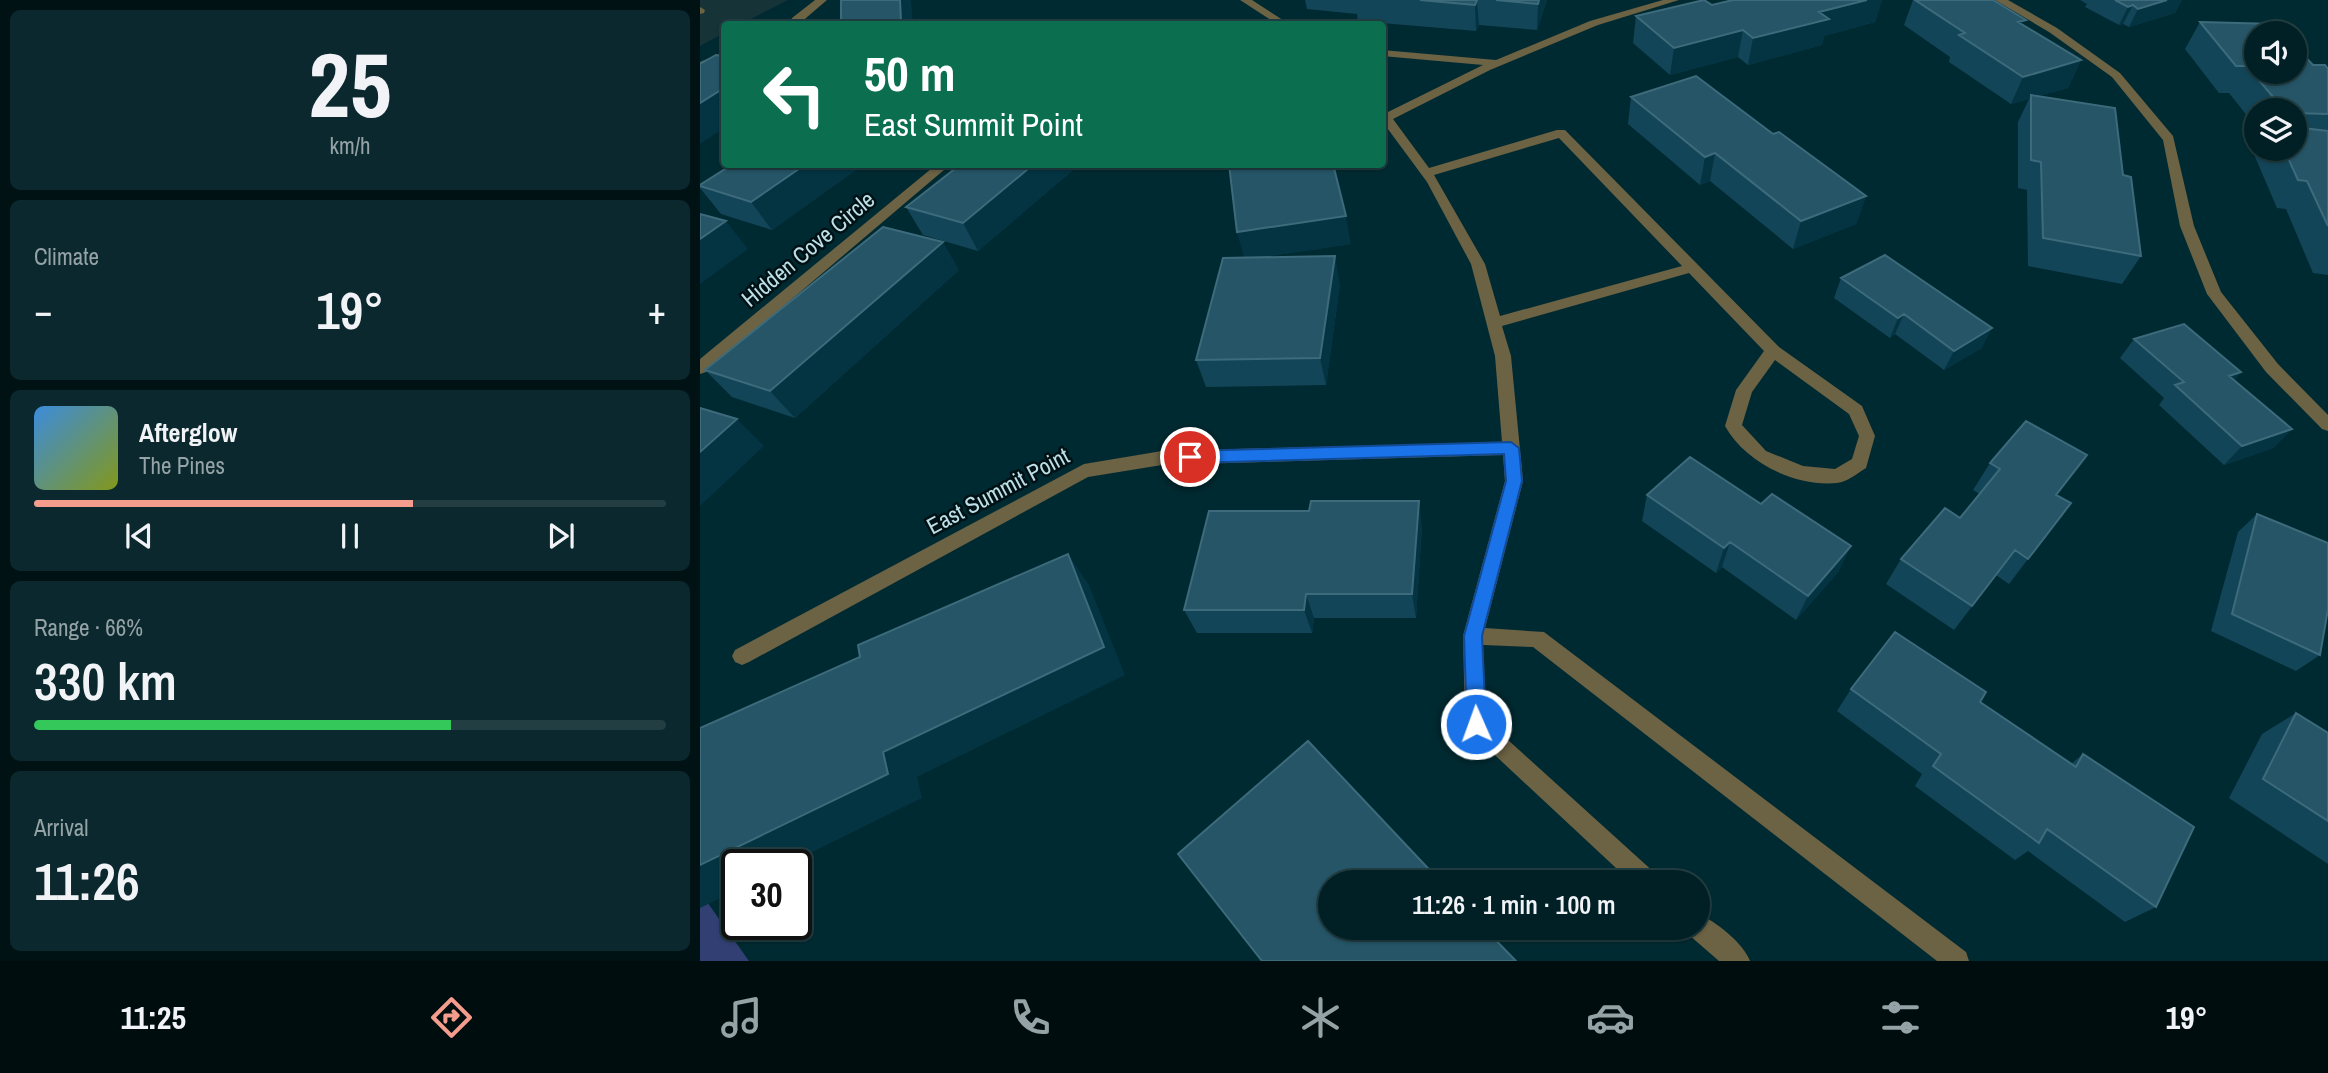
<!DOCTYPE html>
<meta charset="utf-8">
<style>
body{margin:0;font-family:"Archivo Narrow",sans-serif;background:#0a282d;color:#f1f3f6;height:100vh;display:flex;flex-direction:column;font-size:26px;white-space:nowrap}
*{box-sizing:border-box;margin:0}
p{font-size:23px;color:#95a3a7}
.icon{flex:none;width:38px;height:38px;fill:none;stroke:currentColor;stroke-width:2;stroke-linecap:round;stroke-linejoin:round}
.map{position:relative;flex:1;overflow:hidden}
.sheet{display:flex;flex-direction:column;gap:10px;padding:10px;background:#001214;width:700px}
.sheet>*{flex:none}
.top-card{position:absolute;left:21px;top:21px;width:665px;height:147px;border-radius:7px;box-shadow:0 2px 5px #0004,0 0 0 2px #223e42;background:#0b6e4f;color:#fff;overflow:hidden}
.tools{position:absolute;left:1544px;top:21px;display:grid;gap:14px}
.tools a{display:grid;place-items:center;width:63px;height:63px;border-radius:50%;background:#002025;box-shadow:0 2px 5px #0004,0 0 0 2px #223e42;font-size:35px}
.speed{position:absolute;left:21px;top:849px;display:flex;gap:14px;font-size:35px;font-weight:700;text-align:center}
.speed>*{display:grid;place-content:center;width:91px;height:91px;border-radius:50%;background:#002025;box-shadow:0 2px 5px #0004,0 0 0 2px #223e42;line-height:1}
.speed .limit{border:4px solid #111;border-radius:10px;background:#fff;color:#111}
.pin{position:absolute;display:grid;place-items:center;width:60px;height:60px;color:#fff;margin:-30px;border:4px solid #fff;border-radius:50%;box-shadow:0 2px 7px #0007}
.me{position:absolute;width:77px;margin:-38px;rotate:358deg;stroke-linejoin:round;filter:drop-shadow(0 0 5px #0008)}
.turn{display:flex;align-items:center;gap:24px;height:147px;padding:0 28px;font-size:32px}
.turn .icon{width:91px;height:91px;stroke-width:2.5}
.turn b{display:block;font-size:49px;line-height:60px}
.big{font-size:52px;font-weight:600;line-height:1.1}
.sheet .widget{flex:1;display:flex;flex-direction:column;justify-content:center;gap:10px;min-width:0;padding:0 24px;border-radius:10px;background:#0a282d}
.sheet .dial{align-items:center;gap:0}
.dial b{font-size:91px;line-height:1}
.song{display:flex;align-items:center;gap:21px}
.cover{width:84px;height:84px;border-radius:10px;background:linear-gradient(135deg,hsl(210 70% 55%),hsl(70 70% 35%))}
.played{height:7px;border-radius:4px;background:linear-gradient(90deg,#f49d8d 60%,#223e42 60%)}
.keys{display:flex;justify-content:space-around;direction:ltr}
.heat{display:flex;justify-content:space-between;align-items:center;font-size:38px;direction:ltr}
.charge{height:10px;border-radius:5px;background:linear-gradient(90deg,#34c759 66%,#223e42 0)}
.trip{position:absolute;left:618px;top:870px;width:392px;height:70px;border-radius:35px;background:#002025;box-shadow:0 2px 5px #0004,0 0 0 2px #223e42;font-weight:600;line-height:70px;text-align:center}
.tabs{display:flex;height:112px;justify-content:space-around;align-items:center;background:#000d0f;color:#95a3a7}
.tabs .icon{width:49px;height:49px}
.tabs .selected{color:#f49d8d}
.tabs b{font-size:32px;color:#f1f3f6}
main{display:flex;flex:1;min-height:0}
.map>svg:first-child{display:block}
</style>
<main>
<section class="sheet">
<div class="widget dial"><b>25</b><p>km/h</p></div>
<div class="widget"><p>Climate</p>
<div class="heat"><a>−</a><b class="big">19°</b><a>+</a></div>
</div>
<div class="widget">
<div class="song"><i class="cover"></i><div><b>Afterglow</b><p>The Pines</p></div></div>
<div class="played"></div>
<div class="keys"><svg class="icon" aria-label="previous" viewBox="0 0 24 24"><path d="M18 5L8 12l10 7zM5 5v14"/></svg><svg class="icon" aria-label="pause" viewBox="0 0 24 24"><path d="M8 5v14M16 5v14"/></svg><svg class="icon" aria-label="next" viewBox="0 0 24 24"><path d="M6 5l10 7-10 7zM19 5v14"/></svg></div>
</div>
<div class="widget"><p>Range · 66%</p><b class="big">330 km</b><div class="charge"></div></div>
<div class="widget"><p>Arrival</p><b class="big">11:26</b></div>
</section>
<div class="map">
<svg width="1628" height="961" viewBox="0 0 1628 961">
<rect width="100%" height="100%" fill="#002a31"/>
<!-- built -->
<path fill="#163338" d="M0,0H88L41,24H24V33L0,46Z"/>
<!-- green -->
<path fill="#323f72" d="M0,892L49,961H0Z"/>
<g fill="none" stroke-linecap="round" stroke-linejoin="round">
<!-- minor -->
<path fill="#6c6244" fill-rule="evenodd" d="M115,0H127L99,24H89L92,18Z
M540,0H552L589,24H577Z
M963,0H979L898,25L790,70L693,119L729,168L857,130H865L1079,347L1162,406L1175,436L1166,468C1158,473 1147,482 1137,483C1094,487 1045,462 1025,426L1036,390L1064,351L989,273L802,326L811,356L823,481L785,628L844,632L1266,952L1269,961H1237L833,647L783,645L786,720L956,874L960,882H931L769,731L765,724L763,636L805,481L803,455L462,465L388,477L49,662L42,665L35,662L32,656L35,650L384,464L462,451L802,442L795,356L771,264L727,182L682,121V108L688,112L783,65L682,56V50L796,60L890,21ZM859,138L982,266L800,316L785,264L734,175ZM1075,360L1149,414L1159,436L1152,459L1135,469L1103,466L1066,451L1042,425L1052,392Z
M1295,0H1308L1357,28L1420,73L1473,136L1494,226L1521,292L1578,364L1628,415V431L1622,429L1566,372L1507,294L1480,226L1463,140L1412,77L1349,32Z
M0,7L5,10L4,13L0,14Z
M24,52V59L0,69V62Z
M237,164H251L6,372L0,374V359Z
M998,914C1016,921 1043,943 1050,961H1019L989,935L987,928H998Z"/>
</g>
<!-- wall -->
<path fill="#134558" d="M605,0H847L837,30L779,25L776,31L658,21L657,14L607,9Z
M1033,0H1182L1175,22L1124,36L1122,45L1048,65L1038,57L970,75L933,43L936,16L1012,5Z
M1213,0H1293L1323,25L1381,60L1368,88L1338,96L1423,175L1441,256L1422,284L1328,266L1327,190L1318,188V122L1329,99L1311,104L1249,62L1250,57L1204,25Z
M1380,0H1482L1475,13L1429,27L1423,24L1419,25L1385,7L1387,4Z
M1500,22L1613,65L1628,69V275L1613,273L1586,209L1577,208L1553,152L1556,149H1594V110H1556V127L1529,93H1519L1485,49Z
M931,97L1073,134L1166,196L1156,224L1093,249L1010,181L1000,185L928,124Z
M33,164H164L72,230L21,214L0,188V185Z
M261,164H380L278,251L223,235L206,207Z
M537,232L651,244L562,257L640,284L626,385L506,387L496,360L545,257Z
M259,270L95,418L32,397L5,370Z
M1141,278L1282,348L1244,370L1195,334L1190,338L1134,298Z
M1434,339L1541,372L1534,380L1592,429L1573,448L1524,465L1459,405L1464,398L1420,358Z
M1290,463L1356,495L1328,559L1309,584L1296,575L1254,630L1186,584L1201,559L1260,518L1280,494L1273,490Z
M947,495L1139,571L1096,620L1022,567L1016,573L942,521Z
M1557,514L1620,655L1596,671L1511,631L1538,532Z
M722,526L716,618H614L612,633H497L484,610Z
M1151,689L1280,702L1371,764L1383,754L1456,907L1425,922L1328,851L1315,860L1215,786L1222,774L1137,711Z
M1596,713L1628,733V864L1529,798L1562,734Z"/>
<!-- shaded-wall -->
<path fill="#043342" d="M200,0H211L213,24H186Z
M777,0L779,25L776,31L775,5Z
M839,0H847L837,30L838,4Z
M1167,0H1182L1175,22L1124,36L1122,45L1048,65L1053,38L1119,12Z
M1459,0H1482L1475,13L1429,27L1438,9Z
M1433,5L1423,24L1419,25L1428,7Z
M1043,30L1038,57L970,75L974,48Z
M1381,60L1368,88L1331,98V95L1329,99L1311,104L1323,77Z
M24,88V128L0,144V103Z
M1015,153L1010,181L1000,185L1005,157Z
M106,164H164L72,230L51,202Z
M334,164H380L278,251L263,223Z
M1166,196L1156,224L1093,249L1101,221Z
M646,216L651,244L545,260L537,232Z
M26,221L48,249L0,284V239Z
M243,242L259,270L95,418L70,391Z
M635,256L640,284L626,385L620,358Z
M1204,314L1195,334L1190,338L1198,318Z
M1292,328L1282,348L1244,370L1254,351Z
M1541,372L1524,391L1529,376Z
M37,419L64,446L0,506V452Z
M1592,429L1573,448L1524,465L1542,446Z
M719,501L722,526L716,618L712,594Z
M1030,542L1022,567L1016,573L1024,548Z
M1151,546L1139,571L1096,620L1108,596Z
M368,554L389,585L425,675L217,777L222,798L88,864H37V890L0,908V865L183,752Z
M606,594L614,618L612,633L604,610Z"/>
<!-- building -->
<path fill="#255567" stroke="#3d6b7b" stroke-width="2" d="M141,0H200L201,22L186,24H141Z
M720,0H777L775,5Z
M796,0H839L838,4Z
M1004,0L1012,5L1033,0H1167L1119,12L1129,19L1053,38L1043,30L974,48L936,16Z
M1215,0H1293L1326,20L1318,22L1381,60L1323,77L1259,35L1265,33Z
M1415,0H1467L1438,9L1433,5L1428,7Z
M1500,22L1575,24L1583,33H1556V72H1594V45L1613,65H1625L1628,69V114L1594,113V110H1584L1547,66H1536Z
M16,55L24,57V88L0,103V64Z
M996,76L1073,134L1079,132L1166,196L1101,221L1015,153L1005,157L931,97Z
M1331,95L1415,108L1423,175L1431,177L1441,256L1343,238L1341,162L1331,160Z
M1594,127L1628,131V226L1607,181L1598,180L1584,149H1594Z
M33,164H106L51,202L0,186V185Z
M261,164H334L263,223L206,207Z
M529,164H633L646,216L537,232Z
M0,214L26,221L0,239Z
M183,227L243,242L70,391L5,370Z
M1185,255L1292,328L1254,351L1204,314L1198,318L1141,278Z
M635,256L620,358L496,360L523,258Z
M1484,324L1541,372L1529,376L1592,429L1542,446L1475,385L1484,382L1434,339Z
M0,408L37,419L0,452Z
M1326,421L1387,455L1356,495L1371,503L1328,559L1315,550L1272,606L1201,559L1245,508L1260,518L1300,469L1290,463Z
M990,457L1061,504L1072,494L1151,546L1108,596L1030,542L1024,548L947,495Z
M611,501H719L712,594H606L604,610H484L509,511H609Z
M1557,514L1628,543V609L1620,655L1532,614Z
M368,554L404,647L183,752L188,774L0,865V728L160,657L158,645Z
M1195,632L1286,692L1280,702L1376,767L1383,754L1494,827L1456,907L1347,829L1339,843L1233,766L1241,754L1151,689Z
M1596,713L1628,733V821L1563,779Z
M608,741L741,882H630V928H784L816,961H562L478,854Z"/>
<!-- route -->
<path fill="#1a73e8" stroke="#114b97" stroke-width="2" d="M811,442L819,448L822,481L782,636L786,724L783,731L776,733L770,731L767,724L764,636L806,481L804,454L490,463L482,457L490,451Z"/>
<g text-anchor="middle" stroke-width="5" stroke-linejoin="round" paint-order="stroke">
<!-- street labels -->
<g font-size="23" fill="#bde0e7" stroke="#001115">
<text transform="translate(108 249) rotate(-40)" y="8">Hidden Cove Circle</text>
<text transform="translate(298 491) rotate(-28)" y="8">East Summit Point</text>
</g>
</g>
</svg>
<div class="tools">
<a><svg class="icon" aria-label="sound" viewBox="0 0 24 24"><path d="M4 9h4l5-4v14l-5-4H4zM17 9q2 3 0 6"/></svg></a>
<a><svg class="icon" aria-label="layers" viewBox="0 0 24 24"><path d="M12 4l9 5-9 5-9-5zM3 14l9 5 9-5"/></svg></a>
</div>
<div class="speed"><div class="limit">30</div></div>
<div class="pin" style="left:490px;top:457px;background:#d93025"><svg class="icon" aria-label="arrive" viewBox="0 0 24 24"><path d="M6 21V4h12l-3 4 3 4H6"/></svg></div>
<svg class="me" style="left:776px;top:724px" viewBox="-20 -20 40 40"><circle r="17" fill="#1a73e8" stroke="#fff" stroke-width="3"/><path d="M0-11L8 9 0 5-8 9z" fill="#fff"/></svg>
<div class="trip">11:26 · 1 min · 100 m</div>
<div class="top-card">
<div class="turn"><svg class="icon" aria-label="left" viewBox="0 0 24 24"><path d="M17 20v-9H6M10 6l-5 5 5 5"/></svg><div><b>50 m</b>East Summit Point</div></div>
</div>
</div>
</main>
<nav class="tabs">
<b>11:25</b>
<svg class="icon selected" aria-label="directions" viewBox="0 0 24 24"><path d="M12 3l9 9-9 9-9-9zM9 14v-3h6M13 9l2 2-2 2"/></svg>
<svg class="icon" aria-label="music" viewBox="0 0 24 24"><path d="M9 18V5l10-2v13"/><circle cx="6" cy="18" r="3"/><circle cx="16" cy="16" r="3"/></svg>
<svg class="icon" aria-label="phone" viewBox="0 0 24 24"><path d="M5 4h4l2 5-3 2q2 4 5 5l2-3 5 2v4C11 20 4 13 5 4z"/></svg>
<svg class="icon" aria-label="climate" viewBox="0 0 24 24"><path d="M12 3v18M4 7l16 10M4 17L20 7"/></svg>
<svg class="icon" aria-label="car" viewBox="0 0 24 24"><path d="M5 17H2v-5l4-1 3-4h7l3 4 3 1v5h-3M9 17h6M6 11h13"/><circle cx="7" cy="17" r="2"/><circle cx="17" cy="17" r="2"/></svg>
<svg class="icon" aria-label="filters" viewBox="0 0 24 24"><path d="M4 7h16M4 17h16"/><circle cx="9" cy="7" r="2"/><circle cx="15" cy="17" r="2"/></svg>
<b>19°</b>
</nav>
